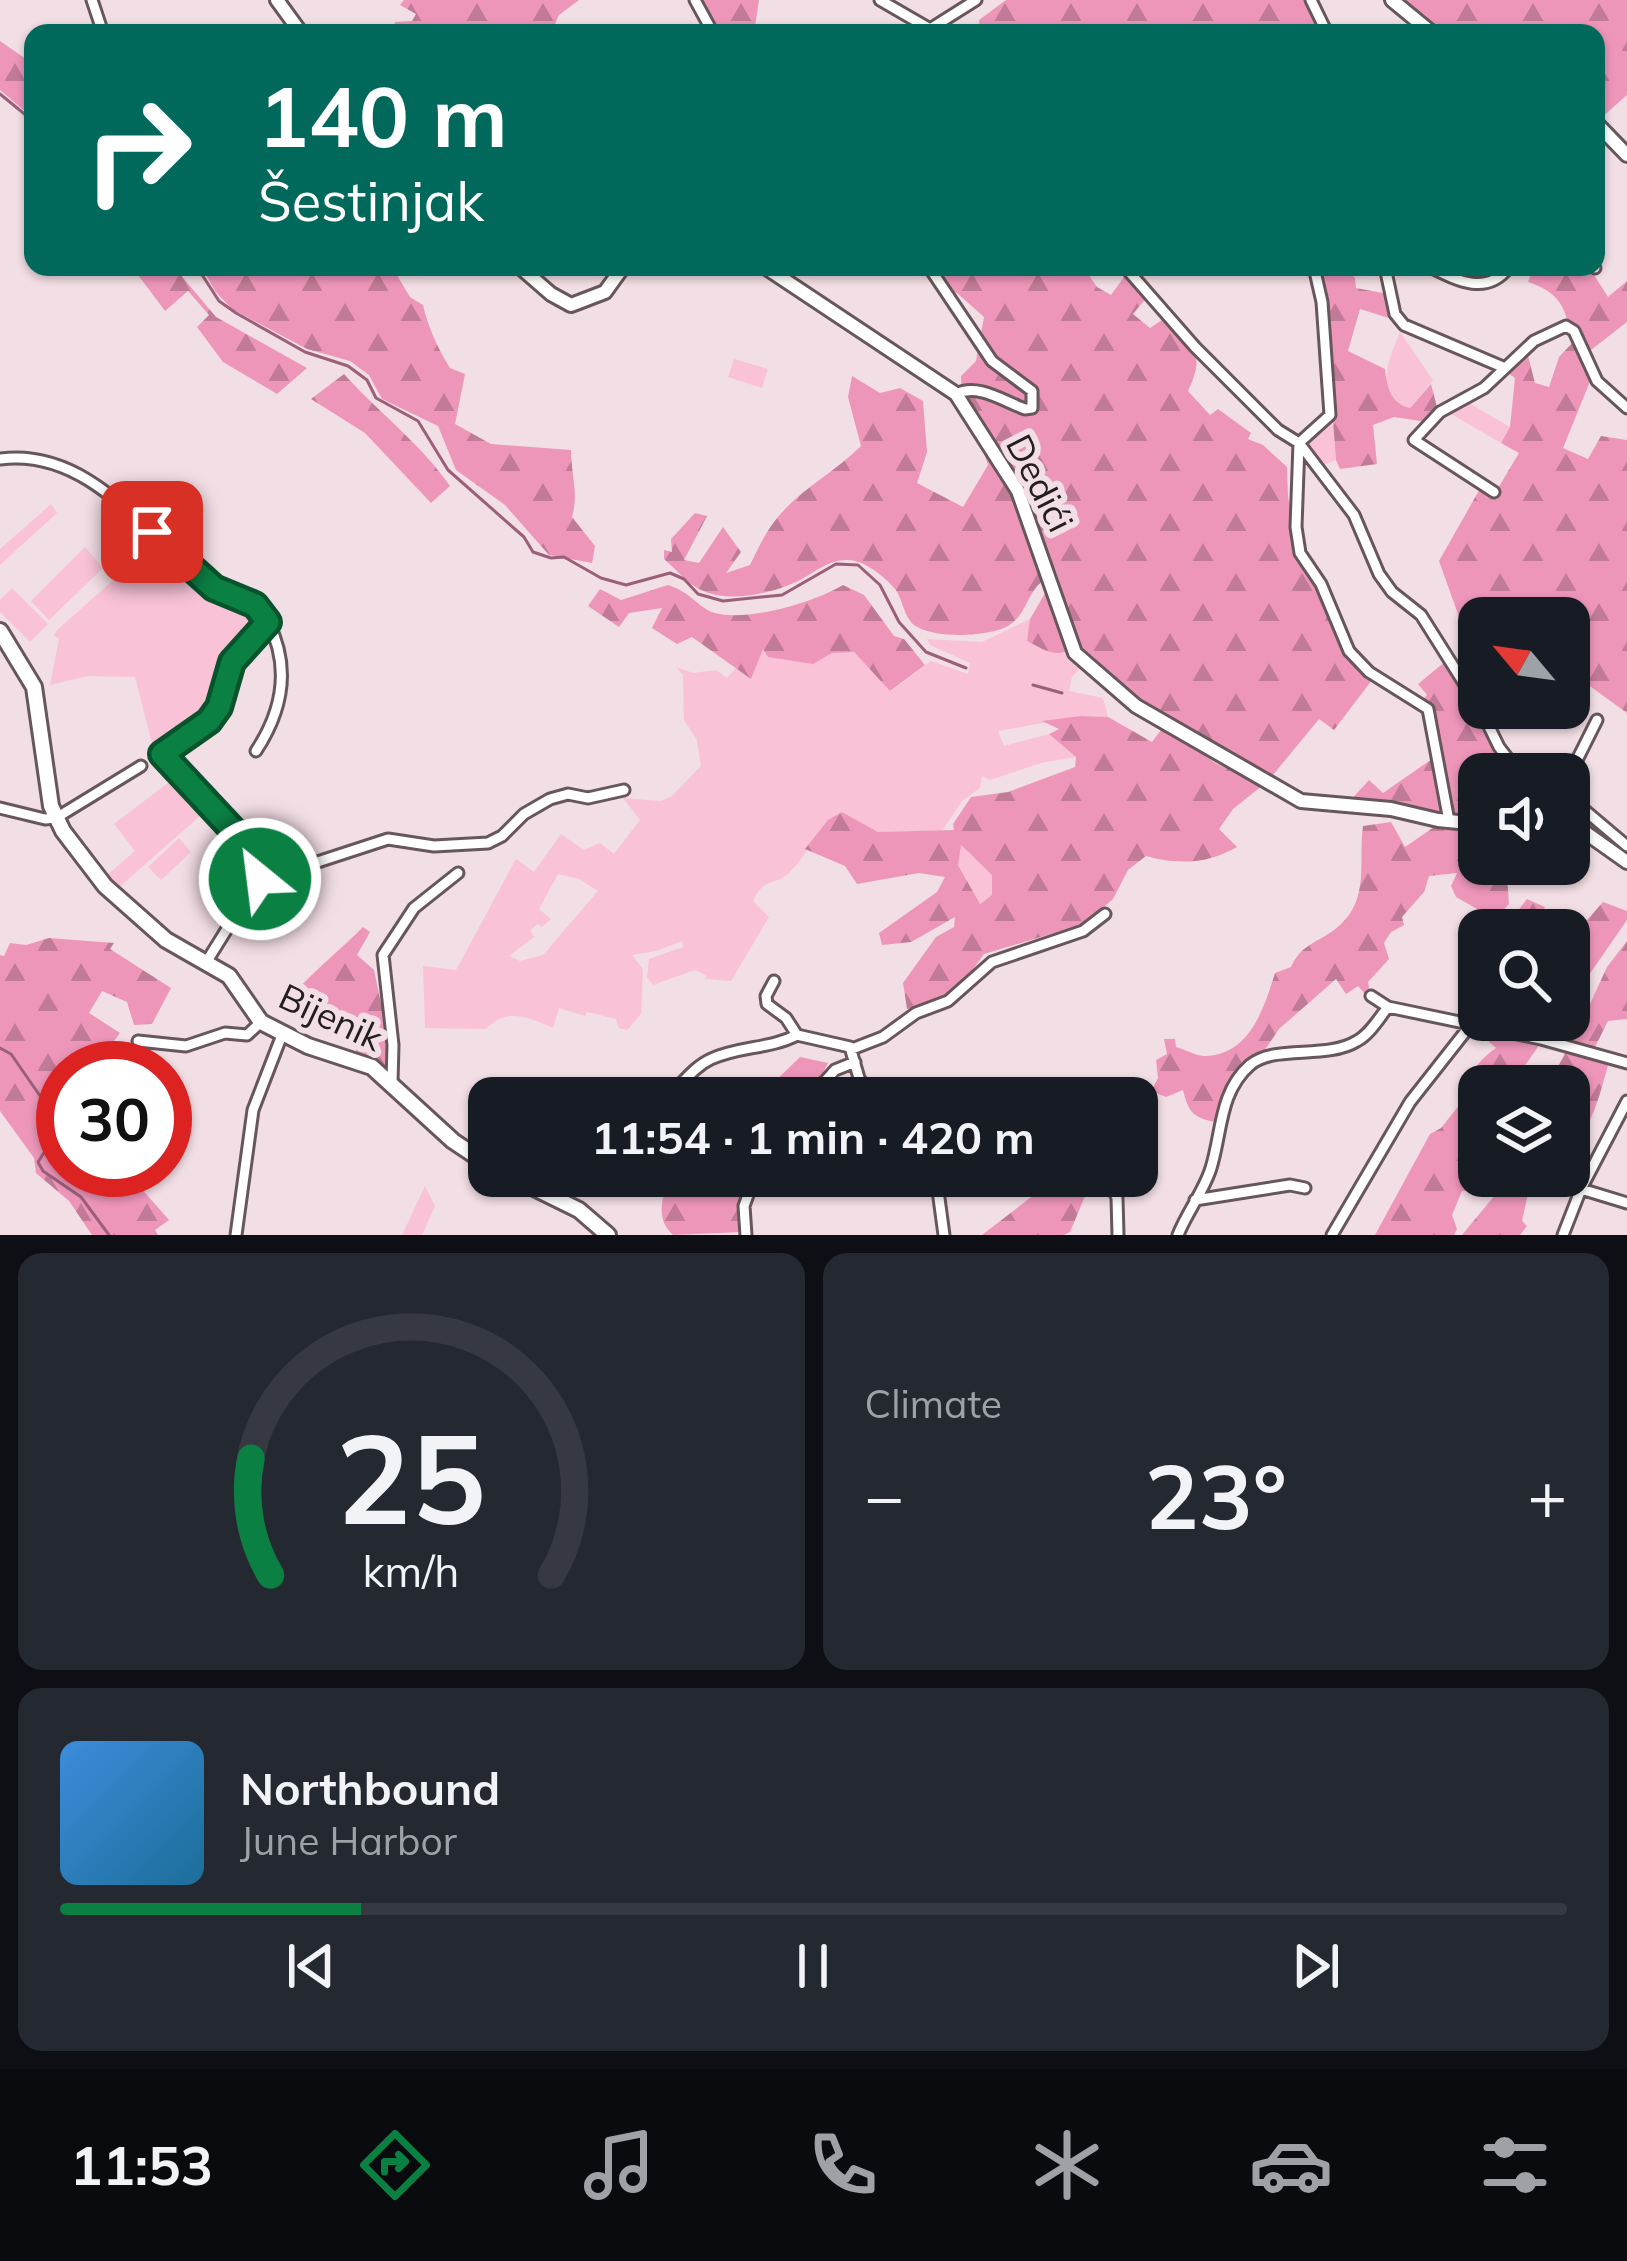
<!DOCTYPE html>
<meta charset="utf-8">
<style>
body{margin:0;font-family:Mulish,sans-serif;background:#242831;color:#f1f3f6;height:100vh;display:flex;flex-direction:column;font-size:45px;white-space:nowrap}
*{box-sizing:border-box;margin:0}
p{font-size:39px;color:#9ea1a6}
.icon{flex:none;width:66px;height:66px;fill:none;stroke:currentColor;stroke-width:2;stroke-linecap:round;stroke-linejoin:round}
.map{position:relative;height:1235px;overflow:hidden}
.sheet{display:flex;flex-direction:column;gap:18px;padding:18px;background:#0d0f14;flex:1}
.sheet>*{flex:none}
.guide{position:absolute;left:24px;top:24px;width:1581px;height:252px;border-radius:24px;box-shadow:0 3px 9px #0004;background:#00695c;color:#fff;overflow:hidden}
.needle{width:78px;rotate:299deg}
.buttons{position:absolute;left:1458px;top:597px;display:grid;gap:24px}
.buttons a{display:grid;place-items:center;width:132px;height:132px;border-radius:24px;background:#171b24;box-shadow:0 3px 9px #0004;font-size:60px}
.speed{position:absolute;left:36px;top:1041px;display:flex;gap:24px;font-size:60px;font-weight:700;text-align:center}
.speed>*{display:grid;place-content:center;width:156px;height:156px;border-radius:50%;background:#171b24;box-shadow:0 3px 9px #0004;line-height:1}
.speed .limit{border:18px solid #d22;background:#fff;color:#111}
.pin{position:absolute;display:grid;place-items:center;width:102px;height:102px;color:#fff;margin:-51px;border-radius:24px;box-shadow:0 6px 18px #0006}
.me{position:absolute;width:132px;margin:-66px;rotate:331deg;stroke-linejoin:round;filter:drop-shadow(0 0 9px #0008)}
.turn{display:flex;align-items:center;gap:42px;height:252px;padding:0 36px;font-size:54px}
.turn .icon{width:156px;height:156px;stroke-width:2.5}
.turn b{display:block;font-size:84px;line-height:102px}
.big{font-size:90px;font-weight:700;line-height:1.1}
.sheet .tile{flex:1;display:flex;flex-direction:column;justify-content:center;gap:18px;min-width:0;padding:0 42px;border-radius:24px;background:#242831}
.sheet .dial{align-items:center;gap:0}
.dial svg{height:312px;overflow:visible;fill:none;stroke:#363941;stroke-width:7;stroke-linecap:round;text-anchor:middle}
.dial text{fill:#f1f3f6;stroke:none}
.song{display:flex;align-items:center;gap:36px}
.cover{width:144px;height:144px;border-radius:18px;background:linear-gradient(135deg,hsl(210 70% 55%),hsl(200 70% 35%))}
.played{height:12px;border-radius:6px;background:linear-gradient(90deg,#0b8043 20%,#363941 20%)}
.keys{display:flex;justify-content:space-around;direction:ltr}
.heat{display:flex;justify-content:space-between;align-items:center;font-size:66px;direction:ltr}
.sheet .tiles{flex:1;display:grid;gap:18px;grid-template-columns:1fr 1fr}
.tile:last-child{grid-column:span 2}
.trip{position:absolute;left:468px;top:1077px;width:690px;height:120px;border-radius:24px;background:#171b24;box-shadow:0 3px 9px #0004;font-weight:700;line-height:120px;text-align:center}
.menu{display:flex;height:192px;justify-content:space-around;align-items:center;background:#090b0e;color:#9ea1a6}
.menu .icon{width:84px;height:84px}
.menu .on{color:#0b8043}
.menu b{font-size:54px;color:#f1f3f6}
.map>svg:first-child{display:block}
</style>
<div class="map">
<svg width="1627" height="1235" viewBox="0 0 1627 1235">
<defs>
<pattern id="forest-firs" width="22" height="20" patternUnits="userSpaceOnUse" patternTransform="scale(3)"><rect width="22" height="20" fill="#ee96ba"/><path d="M5 1l3.5 6h-7zM16 11l3.5 6h-7z" fill="#c17a97"/></pattern>
</defs>
<rect width="100%" height="100%" fill="#f2dee5"/>
<!-- green -->
<path fill="#f9c2d7" fill-rule="evenodd" d="M1400,332L1433,380L1410,408C1372,395 1389,359 1400,332Z
M734,359L768,369L762,388L728,377Z
M1467,402L1510,427L1501,443L1446,411Z
M1332,417L1336,460L1320,466L1302,443Z
M51,504L57,513L0,565V549Z
M85,547L103,568L49,620L31,601Z
M163,557L203,597L245,610L254,624L224,656L213,701L202,717L153,747L135,677L88,676L50,685L59,638L54,636L57,630L119,575L134,577Z
M12,588L48,624L30,642L0,612V600Z
M1030,619L1070,650L1081,667L1072,677L1069,691L1103,698L1108,717L1081,716L998,731L1004,746L1049,734L1076,757L1041,763L990,780L982,776L980,788L962,801L942,831L878,832L842,812C816,826 810,853 790,872C775,887 765,875 753,901L769,917L731,981L705,979L707,976L695,970L653,985L647,977L649,959L683,947L682,941L656,951L632,955L643,969L641,1014L627,1030L619,1028L616,1019L587,1012L585,1016L559,1008L553,1028C528,1017 507,1007 486,1029L425,1028L423,966L456,970L516,859L534,872L561,834L584,850L600,843L614,854L640,820L623,798L661,801L672,796L701,766L697,740L684,720L683,675L676,667L693,673L716,670L727,678L736,668L751,678L763,648L854,652L891,691L931,661L968,674L970,663L930,645L927,639L982,642ZM558,874L579,879L598,891L543,955L520,961L509,956L534,937L530,931L537,924L542,927L551,919L539,909Z
M177,776L208,809L117,889L105,877L135,851L114,824Z
M179,838L191,852L161,880L148,867Z
M960,844L992,875L993,895L979,904L958,864Z
M425,1186L435,1206L422,1235H402Z"/>
<!-- forest -->
<path fill="url(#forest-firs)" fill-rule="evenodd" d="M404,0H579L559,15L551,33H392L395,22L412,21L416,14L400,5Z
M703,0H759L754,33H719L701,2Z
M1006,0H1307L1320,27L1308,33H980L979,20Z
M1402,0H1627V95L1600,119L1596,115V33H1444Z
M0,41L29,61L33,57V118L0,90Z
M132,267H174L216,317L307,368L277,394L223,362L197,327L209,315L188,291L165,311Z
M202,267H392L410,297L423,305C428,327 438,349 450,368L465,374L455,424L491,444L571,450C571,474 579,494 572,517L595,546L592,563L549,555L505,505L456,470L438,426L382,399L369,375L350,361L307,349L232,309L215,291Z
M930,267H1083L1097,287L1111,295L1127,273L1147,297L1133,314L1150,328L1165,318C1192,347 1207,351 1188,391L1210,415L1218,409L1251,433L1248,439L1263,445L1287,467L1288,497L1305,574L1319,589L1342,644L1372,680L1334,730L1319,719L1268,781L1248,764L1144,708L1081,653L1056,572C1049,578 1039,582 1035,589C1025,602 1024,616 1008,626C989,637 926,640 911,622C903,612 902,598 895,589C885,577 864,560 848,560C829,559 814,573 798,581C771,594 727,604 699,589C687,583 675,568 664,559V550L672,552L671,539L695,513L707,516L684,560L699,563L723,527L741,552L726,573L750,565C757,551 764,535 774,522C797,491 834,473 861,446L848,397L852,376L880,393L900,388L923,401L927,452L917,483L963,507L988,465L980,441L963,416L961,376L976,361L984,317L957,293L938,291Z
M1316,267H1345L1355,278L1356,288L1388,294L1395,320L1360,309L1348,351L1385,369C1387,387 1390,403 1410,408L1431,384L1438,411L1427,422L1394,417L1373,425L1377,464L1340,469L1336,460L1323,297Z
M1534,267H1589L1608,297L1627,281V322L1587,353L1577,326L1567,319C1561,298 1549,289 1528,282Z
M1576,339L1591,379L1563,448L1588,459L1601,436L1627,440V713L1569,671V618H1479V628L1459,617L1439,561L1481,487L1494,495L1519,453L1501,443L1510,427L1515,378L1505,371L1527,352L1535,383L1549,387L1559,357Z
M344,374C379,413 420,443 450,486L431,503L365,433L311,399Z
M668,585C691,592 698,608 715,613C748,622 815,602 843,585L864,595L894,636L904,639L925,665L890,691L854,652L832,653L813,664L768,657L763,649L751,679L692,637L677,644L652,628L662,608L629,613L619,627L588,606L600,589L621,600Z
M1048,588L1070,650C1054,658 1041,648 1027,641L1030,619Z
M1446,661L1474,709L1499,763L1494,774H1479V810L1475,820L1347,804L1369,780L1383,793L1432,759L1426,718L1418,705L1427,695L1418,684Z
M1081,716L1108,717L1152,742L1163,727L1217,764L1263,785L1233,809L1219,829L1237,847C1208,864 1179,865 1146,856L1128,870L1113,899L1084,924L984,954L963,983L938,1002L907,1009L903,983L936,937L954,927L955,917L911,942L882,945L879,933L937,892L945,877L919,873L857,884L845,866L805,849L828,820L842,812L878,832L954,830L953,824L971,797L1008,792L1075,767L1076,757L1049,734L1059,729L1042,721ZM961,845L992,875V895L980,904L958,865Z
M1391,822L1405,847L1437,825L1479,832V864H1510L1507,876L1509,904L1495,919L1456,897L1451,886L1457,873L1429,876L1424,892L1402,917L1404,925L1391,932L1384,943L1389,959L1368,982L1370,993L1366,995L1358,986L1346,994L1336,979L1279,1029L1262,1054L1245,1065L1217,1122C1194,1119 1188,1112 1183,1090L1166,1097L1151,1091L1158,1078L1156,1060L1167,1054L1164,1039H1175L1176,1047C1184,1049 1196,1056 1205,1056C1250,1055 1264,1008 1275,973L1291,967C1302,942 1322,942 1340,925C1370,898 1358,861 1363,826Z
M1527,899L1545,907L1537,923L1542,927L1587,920L1603,902L1627,911V920L1580,988L1569,987V930H1503Z
M363,927L370,932L357,955L374,970L385,1022L388,1071L356,1051L360,1031L338,1021L329,1025L284,1008C290,991 345,946 363,927Z
M49,938L114,943L110,949L171,988L152,1024L134,1025L127,1002L102,991L89,1013L120,1033L94,1068H63V1170H125L169,1220L155,1230L158,1235H92L69,1201L36,1173L34,1158L0,1111V955L4,956L10,943L26,945Z
M1627,941V1019L1608,1021L1594,1049L1611,1055C1601,1088 1595,1125 1569,1150V1086H1548L1590,1004L1607,967Z
M1478,1032L1540,1044L1519,1074V1086H1479V1168L1475,1190L1462,1191L1452,1215L1457,1229L1454,1235H1375L1430,1134L1441,1128L1465,1098C1463,1079 1481,1058 1496,1048Z
M800,1057L828,1063L809,1098H745L756,1081L768,1088Z
M657,1176H752L742,1232L673,1235C660,1223 660,1210 664,1193L657,1186Z
M1065,1176H1076L1088,1189L1070,1232L1064,1235H982L1052,1181Z
M1499,1176H1532L1522,1221L1527,1226L1520,1235H1462L1500,1189Z"/>
<g fill="none" stroke-linecap="round" stroke-linejoin="round">
<!-- stream -->
<path stroke="#9c5f79" stroke-width="3" d="M0,94L33,121
M197,267L219,301L236,313L305,352L348,366L367,380L376,398L418,421L448,470L524,537L533,552L551,558L564,557L601,578L626,585L670,573L684,579L698,594L723,601L782,595L836,564L858,565L880,585L899,622L926,652L966,668
M1033,685L1062,693
M0,1048L11,1054L54,1116L57,1133L38,1162L43,1171L81,1197L109,1235"/>
<!-- minor casing -->
<g stroke="#67575d" stroke-width="15">
<path id="minor" d="M92,0L103,33
M695,0L713,33
M880,0L930,29L976,0
M1311,0L1327,33
M929,267L992,361L1032,391V408L1025,409C1003,401 978,383 956,394
M1125,267L1195,347L1278,430L1299,443L1354,515L1379,574L1392,592L1421,615L1479,707
M1314,267L1322,302L1330,415L1299,443L1296,527L1300,553L1321,584L1349,651L1369,672L1428,709L1449,821
M1385,267L1395,314L1404,325L1505,368
M1430,267C1458,281 1487,296 1509,267
M1594,267L1595,268
M0,459C93,447 149,541 215,589C236,604 251,596 268,622
M1494,492L1414,440L1440,412L1484,388L1534,341L1566,326L1574,331L1597,381L1627,408
M1480,708L1499,747L1520,774
M162,754C190,784 263,844 260,885
M157,757L209,721L219,707L232,662L268,622C291,667 283,710 256,751
M1569,776L1597,720
M1569,797L1627,846
M0,808L45,819L56,818L141,766
M207,961L240,908L260,885L293,870L388,839L434,846L488,843L502,836L524,814L550,799L568,794L588,798L624,790
M1371,996L1388,1007
M797,1035L850,1047L859,1078L872,1098
M138,1041L186,1046L225,1033L247,1035L261,1022
M852,1049L883,1037L916,1013L948,1001L992,962L1083,931L1105,914
M392,1082L393,1045L383,955L414,908L458,873
M666,1098C681,1086 693,1067 711,1059C739,1046 770,1049 797,1035L786,1018L767,1004L766,996L774,981
M810,1098L835,1070L855,1062
M936,1176L944,1235
M1107,1176L1117,1198L1118,1235
M530,1186L547,1176
M1581,1189L1627,1203
M1195,1200L1290,1185L1305,1188
M236,1235L253,1110L282,1035
M746,1235L744,1206L755,1176
M1178,1235C1187,1212 1204,1191 1211,1168C1222,1133 1219,1092 1250,1065C1275,1044 1326,1060 1357,1041C1370,1034 1379,1018 1388,1007L1541,1039L1627,1063
M1332,1235L1410,1102L1469,1027
M1563,1235L1581,1189L1627,1101"/>
</g>
<!-- tertiary casing -->
<g stroke="#67575d" stroke-width="18">
<path id="tertiary" d="M277,0L301,33
M1392,0L1432,33
M1596,123L1627,155
M520,267L551,294L571,305L605,292L623,267
M765,267L956,394L1018,491L1075,653L1136,706L1301,801L1391,809L1438,820L1479,824
M1569,825L1579,828L1627,862"/>
</g>
<!-- secondary casing -->
<g stroke="#67575d" stroke-width="20">
<path id="secondary" d="M0,631L34,687L51,806L63,831L105,886L166,940L229,976L261,1022L308,1046L372,1067L453,1141L489,1165
M510,1176L579,1210L608,1235"/>
</g>
<!-- minor -->
<use href="#minor" stroke="#fff" stroke-width="9"/>
<!-- tertiary -->
<use href="#tertiary" stroke="#fff" stroke-width="12"/>
<!-- secondary -->
<use href="#secondary" stroke="#fff" stroke-width="14"/>
</g>
<g fill="none" stroke-linecap="round" stroke-linejoin="round">
<!-- route casing -->
<g stroke="#07532c" stroke-width="30">
<path id="route" d="M152,532L214,588L255,605L268,622L232,662L219,707L209,721L162,754L246,844L260,879"/>
</g>
<!-- route -->
<use href="#route" stroke="#0b8043" stroke-width="21"/>
</g>
<g text-anchor="middle" stroke-width="12" stroke-linejoin="round" paint-order="stroke">
<!-- street labels -->
<g font-size="36" fill="#241d20" stroke="#f2dee5">
<text transform="translate(1040 483) rotate(63)" y="13">Dedići</text>
<text transform="translate(331 1017) rotate(25)" y="13">Bijenik</text>
</g>
</g>
</svg>
<div class="buttons">
<a><svg class="needle" viewBox="-14 -14 28 28"><path d="M0-13l5 13h-10z" fill="#e53935"/><path d="M0 13l5-13h-10z" fill="#9ea1a6"/></svg></a>
<a><svg class="icon" aria-label="sound" viewBox="0 0 24 24"><path d="M4 9h4l5-4v14l-5-4H4zM17 9q2 3 0 6"/></svg></a>
<a><svg class="icon" aria-label="search" viewBox="0 0 24 24"><circle cx="10" cy="10" r="6"/><path d="M15 15l6 6"/></svg></a>
<a><svg class="icon" aria-label="layers" viewBox="0 0 24 24"><path d="M12 4l9 5-9 5-9-5zM3 14l9 5 9-5"/></svg></a>
</div>
<div class="speed"><div class="limit">30</div></div>
<div class="pin" style="left:152px;top:532px;background:#d93025"><svg class="icon" aria-label="arrive" viewBox="0 0 24 24"><path d="M6 21V4h12l-3 4 3 4H6"/></svg></div>
<svg class="me" style="left:260px;top:879px" viewBox="-20 -20 40 40"><circle r="17" fill="#0b8043" stroke="#fff" stroke-width="3"/><path d="M0-11L8 9 0 5-8 9z" fill="#fff"/></svg>
<div class="trip">11:54 · 1 min · 420 m</div>
<div class="guide">
<div class="turn"><svg class="icon" aria-label="right" viewBox="0 0 24 24"><path d="M7 20v-9h11M14 6l5 5-5 5"/></svg><div><b>140 m</b>Šestinjak</div></div>
</div>
</div>
<section class="sheet">
<div class="tiles">
<div class="tile dial"><svg viewBox="0 0 100 80">
<path d="M14 69A42 42 0 1 1 86 69"/>
<path d="M14 69A42 42 0 0 1 9 39" stroke="#0b8043"/>
<text x="50" y="56" font-size="32" font-weight="700">25</text>
<text x="50" y="72" font-size="11">km/h</text>
</svg></div>
<div class="tile"><p>Climate</p>
<div class="heat"><a>−</a><b class="big">23°</b><a>+</a></div>
</div>
<div class="tile">
<div class="song"><i class="cover"></i><div><b>Northbound</b><p>June Harbor</p></div></div>
<div class="played"></div>
<div class="keys"><svg class="icon" aria-label="previous" viewBox="0 0 24 24"><path d="M18 5L8 12l10 7zM5 5v14"/></svg><svg class="icon" aria-label="pause" viewBox="0 0 24 24"><path d="M8 5v14M16 5v14"/></svg><svg class="icon" aria-label="next" viewBox="0 0 24 24"><path d="M6 5l10 7-10 7zM19 5v14"/></svg></div>
</div>
</div>
</section>
<nav class="menu">
<b>11:53</b>
<svg class="icon on" aria-label="directions" viewBox="0 0 24 24"><path d="M12 3l9 9-9 9-9-9zM9 14v-3h6M13 9l2 2-2 2"/></svg>
<svg class="icon" aria-label="music" viewBox="0 0 24 24"><path d="M9 18V5l10-2v13"/><circle cx="6" cy="18" r="3"/><circle cx="16" cy="16" r="3"/></svg>
<svg class="icon" aria-label="phone" viewBox="0 0 24 24"><path d="M5 4h4l2 5-3 2q2 4 5 5l2-3 5 2v4C11 20 4 13 5 4z"/></svg>
<svg class="icon" aria-label="climate" viewBox="0 0 24 24"><path d="M12 3v18M4 7l16 10M4 17L20 7"/></svg>
<svg class="icon" aria-label="car" viewBox="0 0 24 24"><path d="M5 17H2v-5l4-1 3-4h7l3 4 3 1v5h-3M9 17h6M6 11h13"/><circle cx="7" cy="17" r="2"/><circle cx="17" cy="17" r="2"/></svg>
<svg class="icon" aria-label="filters" viewBox="0 0 24 24"><path d="M4 7h16M4 17h16"/><circle cx="9" cy="7" r="2"/><circle cx="15" cy="17" r="2"/></svg>
</nav>
